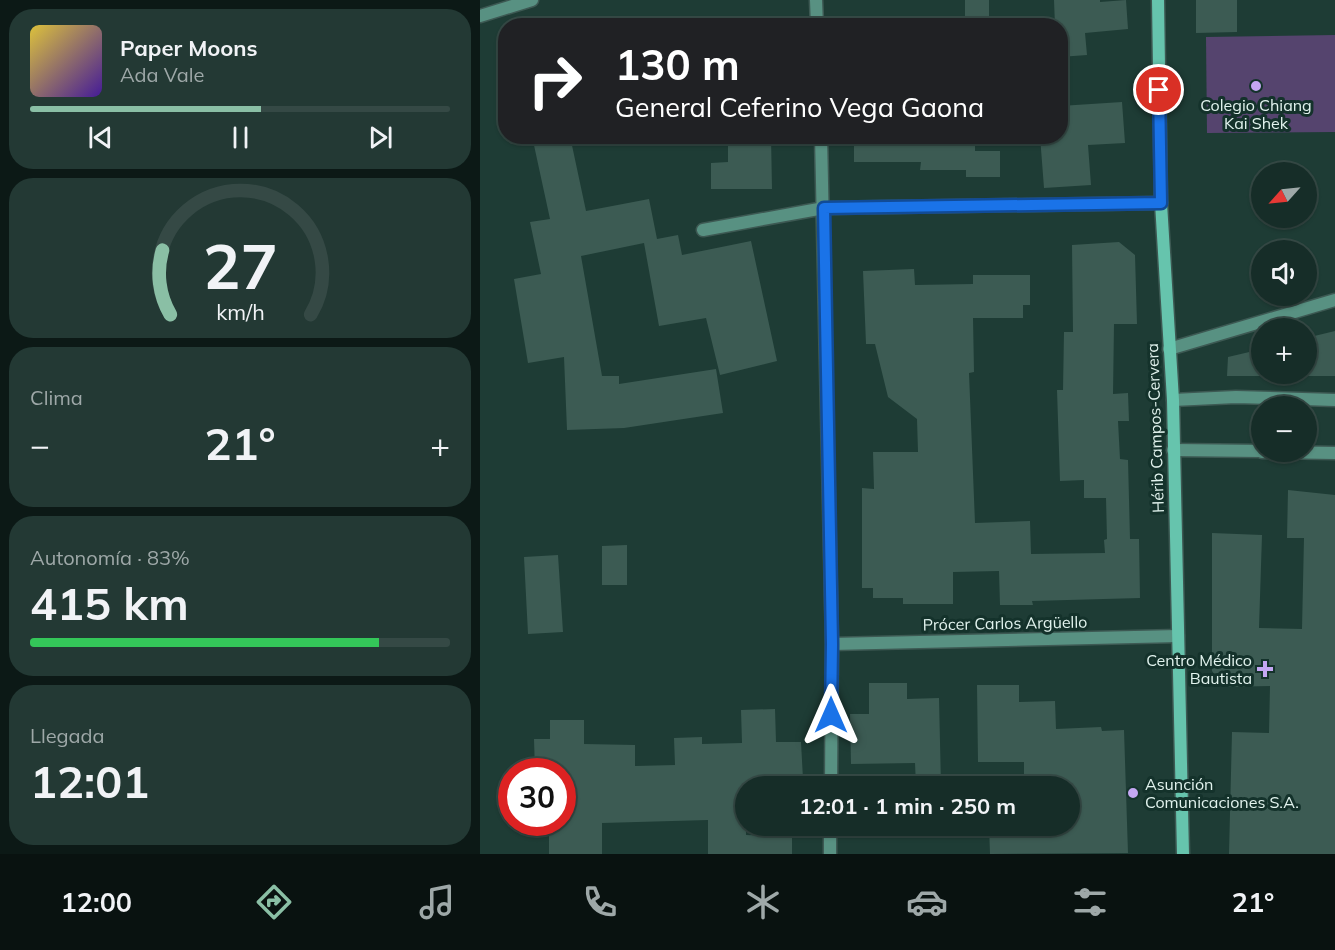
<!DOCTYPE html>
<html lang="es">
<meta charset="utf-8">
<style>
body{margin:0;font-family:Mulish,sans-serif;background:#233934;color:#f1f3f6;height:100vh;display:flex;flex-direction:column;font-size:22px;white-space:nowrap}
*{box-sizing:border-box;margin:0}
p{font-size:20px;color:#9ea8a8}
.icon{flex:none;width:33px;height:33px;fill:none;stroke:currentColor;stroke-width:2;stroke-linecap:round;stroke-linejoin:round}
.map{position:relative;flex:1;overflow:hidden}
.details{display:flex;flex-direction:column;gap:9px;padding:9px;background:#0c1916;width:480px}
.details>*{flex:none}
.banner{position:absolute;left:18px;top:18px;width:570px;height:126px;border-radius:24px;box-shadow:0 2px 4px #0004,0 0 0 2px #354945;background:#202124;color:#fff;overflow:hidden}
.needle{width:39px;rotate:243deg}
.fabs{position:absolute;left:771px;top:162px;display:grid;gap:12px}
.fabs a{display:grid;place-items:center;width:66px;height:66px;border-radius:50%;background:#162d28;box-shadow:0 2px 4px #0004,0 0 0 2px #354945;font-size:30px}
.speed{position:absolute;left:18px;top:758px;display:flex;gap:12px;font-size:30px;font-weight:700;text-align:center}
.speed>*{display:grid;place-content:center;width:78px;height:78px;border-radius:50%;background:#162d28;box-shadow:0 2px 4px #0004,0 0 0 2px #354945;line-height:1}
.speed .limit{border:9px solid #d22;background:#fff;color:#111}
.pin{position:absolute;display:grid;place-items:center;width:51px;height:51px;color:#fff;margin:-26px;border:3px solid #fff;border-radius:50%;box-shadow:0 2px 6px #0007}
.me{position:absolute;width:66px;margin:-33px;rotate:0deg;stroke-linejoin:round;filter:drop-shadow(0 0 4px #0008)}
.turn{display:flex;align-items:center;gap:21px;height:126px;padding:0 18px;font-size:27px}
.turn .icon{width:78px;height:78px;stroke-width:2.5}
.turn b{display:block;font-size:42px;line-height:51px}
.big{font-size:45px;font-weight:700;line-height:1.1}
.details .tile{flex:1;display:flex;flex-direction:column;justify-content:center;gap:9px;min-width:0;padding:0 21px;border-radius:24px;background:#233934}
.details .dial{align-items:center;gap:0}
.dial svg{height:156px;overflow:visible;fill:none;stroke:#354945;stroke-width:7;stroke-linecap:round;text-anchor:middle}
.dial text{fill:#f1f3f6;stroke:none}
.song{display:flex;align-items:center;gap:18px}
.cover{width:72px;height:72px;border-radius:9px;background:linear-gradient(135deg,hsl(50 70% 55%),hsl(260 70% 35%))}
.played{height:6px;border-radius:3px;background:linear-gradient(90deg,#8abfa5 55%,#354945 55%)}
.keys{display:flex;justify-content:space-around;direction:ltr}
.heat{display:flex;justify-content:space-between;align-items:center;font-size:33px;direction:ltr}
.charge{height:9px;border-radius:4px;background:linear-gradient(90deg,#34c759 83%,#354945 0)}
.trip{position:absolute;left:255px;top:776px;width:345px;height:60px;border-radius:30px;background:#162d28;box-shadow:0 2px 4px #0004,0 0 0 2px #354945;font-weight:700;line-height:60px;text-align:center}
.tabs{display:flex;height:96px;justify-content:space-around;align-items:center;background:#091210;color:#9ea8a8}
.tabs .icon{width:42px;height:42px}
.tabs .on{color:#8abfa5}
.tabs b{font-size:27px;color:#f1f3f6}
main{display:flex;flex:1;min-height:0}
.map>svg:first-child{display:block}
</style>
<main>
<section class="details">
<div class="tile">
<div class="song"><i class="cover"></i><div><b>Paper Moons</b><p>Ada Vale</p></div></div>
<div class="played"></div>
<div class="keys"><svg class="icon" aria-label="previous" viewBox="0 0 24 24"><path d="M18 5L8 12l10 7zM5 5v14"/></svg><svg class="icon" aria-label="pause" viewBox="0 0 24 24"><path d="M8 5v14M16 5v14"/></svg><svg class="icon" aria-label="next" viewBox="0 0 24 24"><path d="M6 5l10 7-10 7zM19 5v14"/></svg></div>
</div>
<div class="tile dial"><svg viewBox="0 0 100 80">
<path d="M14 69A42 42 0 1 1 86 69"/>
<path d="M14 69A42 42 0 0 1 10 36" stroke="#8abfa5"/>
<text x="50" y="56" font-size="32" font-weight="700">27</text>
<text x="50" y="72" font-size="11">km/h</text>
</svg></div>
<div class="tile"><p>Clima</p>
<div class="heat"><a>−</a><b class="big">21°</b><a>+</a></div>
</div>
<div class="tile"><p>Autonomía · 83%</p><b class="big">415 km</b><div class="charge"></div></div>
<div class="tile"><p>Llegada</p><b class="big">12:01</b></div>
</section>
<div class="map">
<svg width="855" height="854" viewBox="0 0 855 854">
<rect width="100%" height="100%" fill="#1e3c35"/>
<!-- green -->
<path fill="#55446e" d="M855,35V132L727,133L726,37Z"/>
<!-- building -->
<path fill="#3c5b53" d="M485,0H509V26H485Z
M574,0H620V2L646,0L648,29L605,33L607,55L580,57V26H575Z
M716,0H757V32L716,33Z
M642,102L645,143L608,145L611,185L564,188L560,136H580V106Z
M52,136H90L106,211L169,199L177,239L198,235L202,255L271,241L297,361L240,375L226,318L179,326L164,243L101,256L122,376H139V384L236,369L243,413L144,428L87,430L84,357L48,363L34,279L61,274L50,222L70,219Z
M248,136H291L292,189H231V163L248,162Z
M374,136H495V151H520V177H486V170H440L441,162H374Z
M639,242L655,255L657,324H634L633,394L648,393L649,421H638L640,459L648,460L650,539H659L660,598L552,601L553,605H520L519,571L473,572V604H423V598H393V588H382V488L394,489L393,452H438L437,419L408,397L395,344H386L383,271L434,269L435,285L493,284V275H550V305H543V318H493L494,372L489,373L495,523L550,521L551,554L625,553L624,540L627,539L626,498H604V480L580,481L577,390H583L584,332H593L592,245Z
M855,331V376H826V338Z
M782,349V376H747L748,357Z
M808,490L855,495V854H749L752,732L789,733L790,686L744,687L732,671V533L782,535L779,628L822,629L824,538H807Z
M147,545V585H122V546Z
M78,555L83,632L48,634L44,557Z
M389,683H427V699L459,698L461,786H436L435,763L371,764L370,714H389Z
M497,685H539V702L575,701L576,729L621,727L622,731L644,730L648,853L510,854L509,825L590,827V786H544V762H498Z
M295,709L296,742H321L323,779L266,781V835L312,836V854H228V820L122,823V854H69V822H82V771H55L54,739H70V720H104V744L155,745V766L195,765L194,738L222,737V744L262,743L261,710Z"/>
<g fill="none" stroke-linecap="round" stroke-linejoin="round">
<!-- lane casing -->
<g stroke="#3d5953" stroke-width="15">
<path id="lane" d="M0,16L52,0"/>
</g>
<!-- street casing -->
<g stroke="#3d5953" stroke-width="15">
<path id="street" d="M336,0L337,26
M341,136L352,644L351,786
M223,230L344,208L681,203
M689,349L855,300
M693,400L756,397L855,400
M693,450L782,451
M782,452L855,453
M352,644L698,636
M350,854V825"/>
</g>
<!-- secondary casing -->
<g stroke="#3d5953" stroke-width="15">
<path id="secondary" d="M678,0L681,203L693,400L703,854"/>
</g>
<!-- lane -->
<use href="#lane" stroke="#589182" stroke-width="12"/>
<!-- street -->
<use href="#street" stroke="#589182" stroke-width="12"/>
<!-- secondary -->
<use href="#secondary" stroke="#66c4ad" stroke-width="12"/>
</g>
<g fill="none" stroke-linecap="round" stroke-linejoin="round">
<!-- route casing -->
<g stroke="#114b97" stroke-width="15">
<path id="route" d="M351,715L352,644L344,208L681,203L679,90"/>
</g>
<!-- route -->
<use href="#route" stroke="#1a73e8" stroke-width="10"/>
</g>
<!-- markers -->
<g fill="#c4a7f2" stroke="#14322b" stroke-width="2">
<circle cx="776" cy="86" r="6"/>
<path d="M782 660h6v6h6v6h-6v6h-6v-6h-6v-6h6z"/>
<circle cx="653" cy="793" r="6"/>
</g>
<g text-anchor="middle" stroke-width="6" stroke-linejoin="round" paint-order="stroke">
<!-- poi labels -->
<g font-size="16" fill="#e2f3ee" stroke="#14322b">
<text x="776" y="111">Colegio Chiang<tspan x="776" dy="18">Kai Shek</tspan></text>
<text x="772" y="666" text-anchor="end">Centro Médico<tspan x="772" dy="18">Bautista</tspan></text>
<text x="665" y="790" text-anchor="start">Asunción<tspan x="665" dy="18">Comunicaciones S.A.</tspan></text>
</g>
<!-- street labels -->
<g font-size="16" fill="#e2f3ee" stroke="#14322b">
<text transform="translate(675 428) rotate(-92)" y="6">Hérib Campos-Cervera</text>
<text transform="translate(525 623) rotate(-1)" y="6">Prócer Carlos Argüello</text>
</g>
</g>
</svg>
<div class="fabs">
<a><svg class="needle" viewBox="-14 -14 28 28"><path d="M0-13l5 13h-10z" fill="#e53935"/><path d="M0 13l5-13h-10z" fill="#9ea8a8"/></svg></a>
<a><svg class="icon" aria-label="sound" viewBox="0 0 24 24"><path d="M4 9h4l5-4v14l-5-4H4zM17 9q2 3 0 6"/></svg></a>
<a>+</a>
<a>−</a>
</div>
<div class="speed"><div class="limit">30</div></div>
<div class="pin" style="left:679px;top:90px;background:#d93025"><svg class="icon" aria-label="arrive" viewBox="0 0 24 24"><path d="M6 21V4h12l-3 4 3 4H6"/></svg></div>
<svg class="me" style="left:351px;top:715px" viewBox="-20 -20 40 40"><path d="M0-17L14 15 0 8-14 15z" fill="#1a73e8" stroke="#fff" stroke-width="4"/></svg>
<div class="trip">12:01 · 1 min · 250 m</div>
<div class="banner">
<div class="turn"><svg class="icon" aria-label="right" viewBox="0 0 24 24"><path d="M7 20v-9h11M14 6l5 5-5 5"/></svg><div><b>130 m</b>General Ceferino Vega Gaona</div></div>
</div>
</div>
</main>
<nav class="tabs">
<b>12:00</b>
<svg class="icon on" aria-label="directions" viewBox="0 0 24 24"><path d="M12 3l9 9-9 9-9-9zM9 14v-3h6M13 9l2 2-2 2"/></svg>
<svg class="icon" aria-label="music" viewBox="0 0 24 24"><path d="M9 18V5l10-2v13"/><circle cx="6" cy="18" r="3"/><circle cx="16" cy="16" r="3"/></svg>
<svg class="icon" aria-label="phone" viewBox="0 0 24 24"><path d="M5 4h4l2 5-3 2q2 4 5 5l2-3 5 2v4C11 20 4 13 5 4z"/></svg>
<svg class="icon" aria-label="climate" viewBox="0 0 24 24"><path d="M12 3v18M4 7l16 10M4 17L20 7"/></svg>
<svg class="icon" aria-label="car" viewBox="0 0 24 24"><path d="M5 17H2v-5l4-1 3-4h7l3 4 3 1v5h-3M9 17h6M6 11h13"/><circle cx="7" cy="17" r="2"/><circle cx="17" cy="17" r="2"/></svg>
<svg class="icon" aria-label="filters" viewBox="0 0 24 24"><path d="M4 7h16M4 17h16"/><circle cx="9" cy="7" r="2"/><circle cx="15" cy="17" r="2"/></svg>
<b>21°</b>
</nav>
